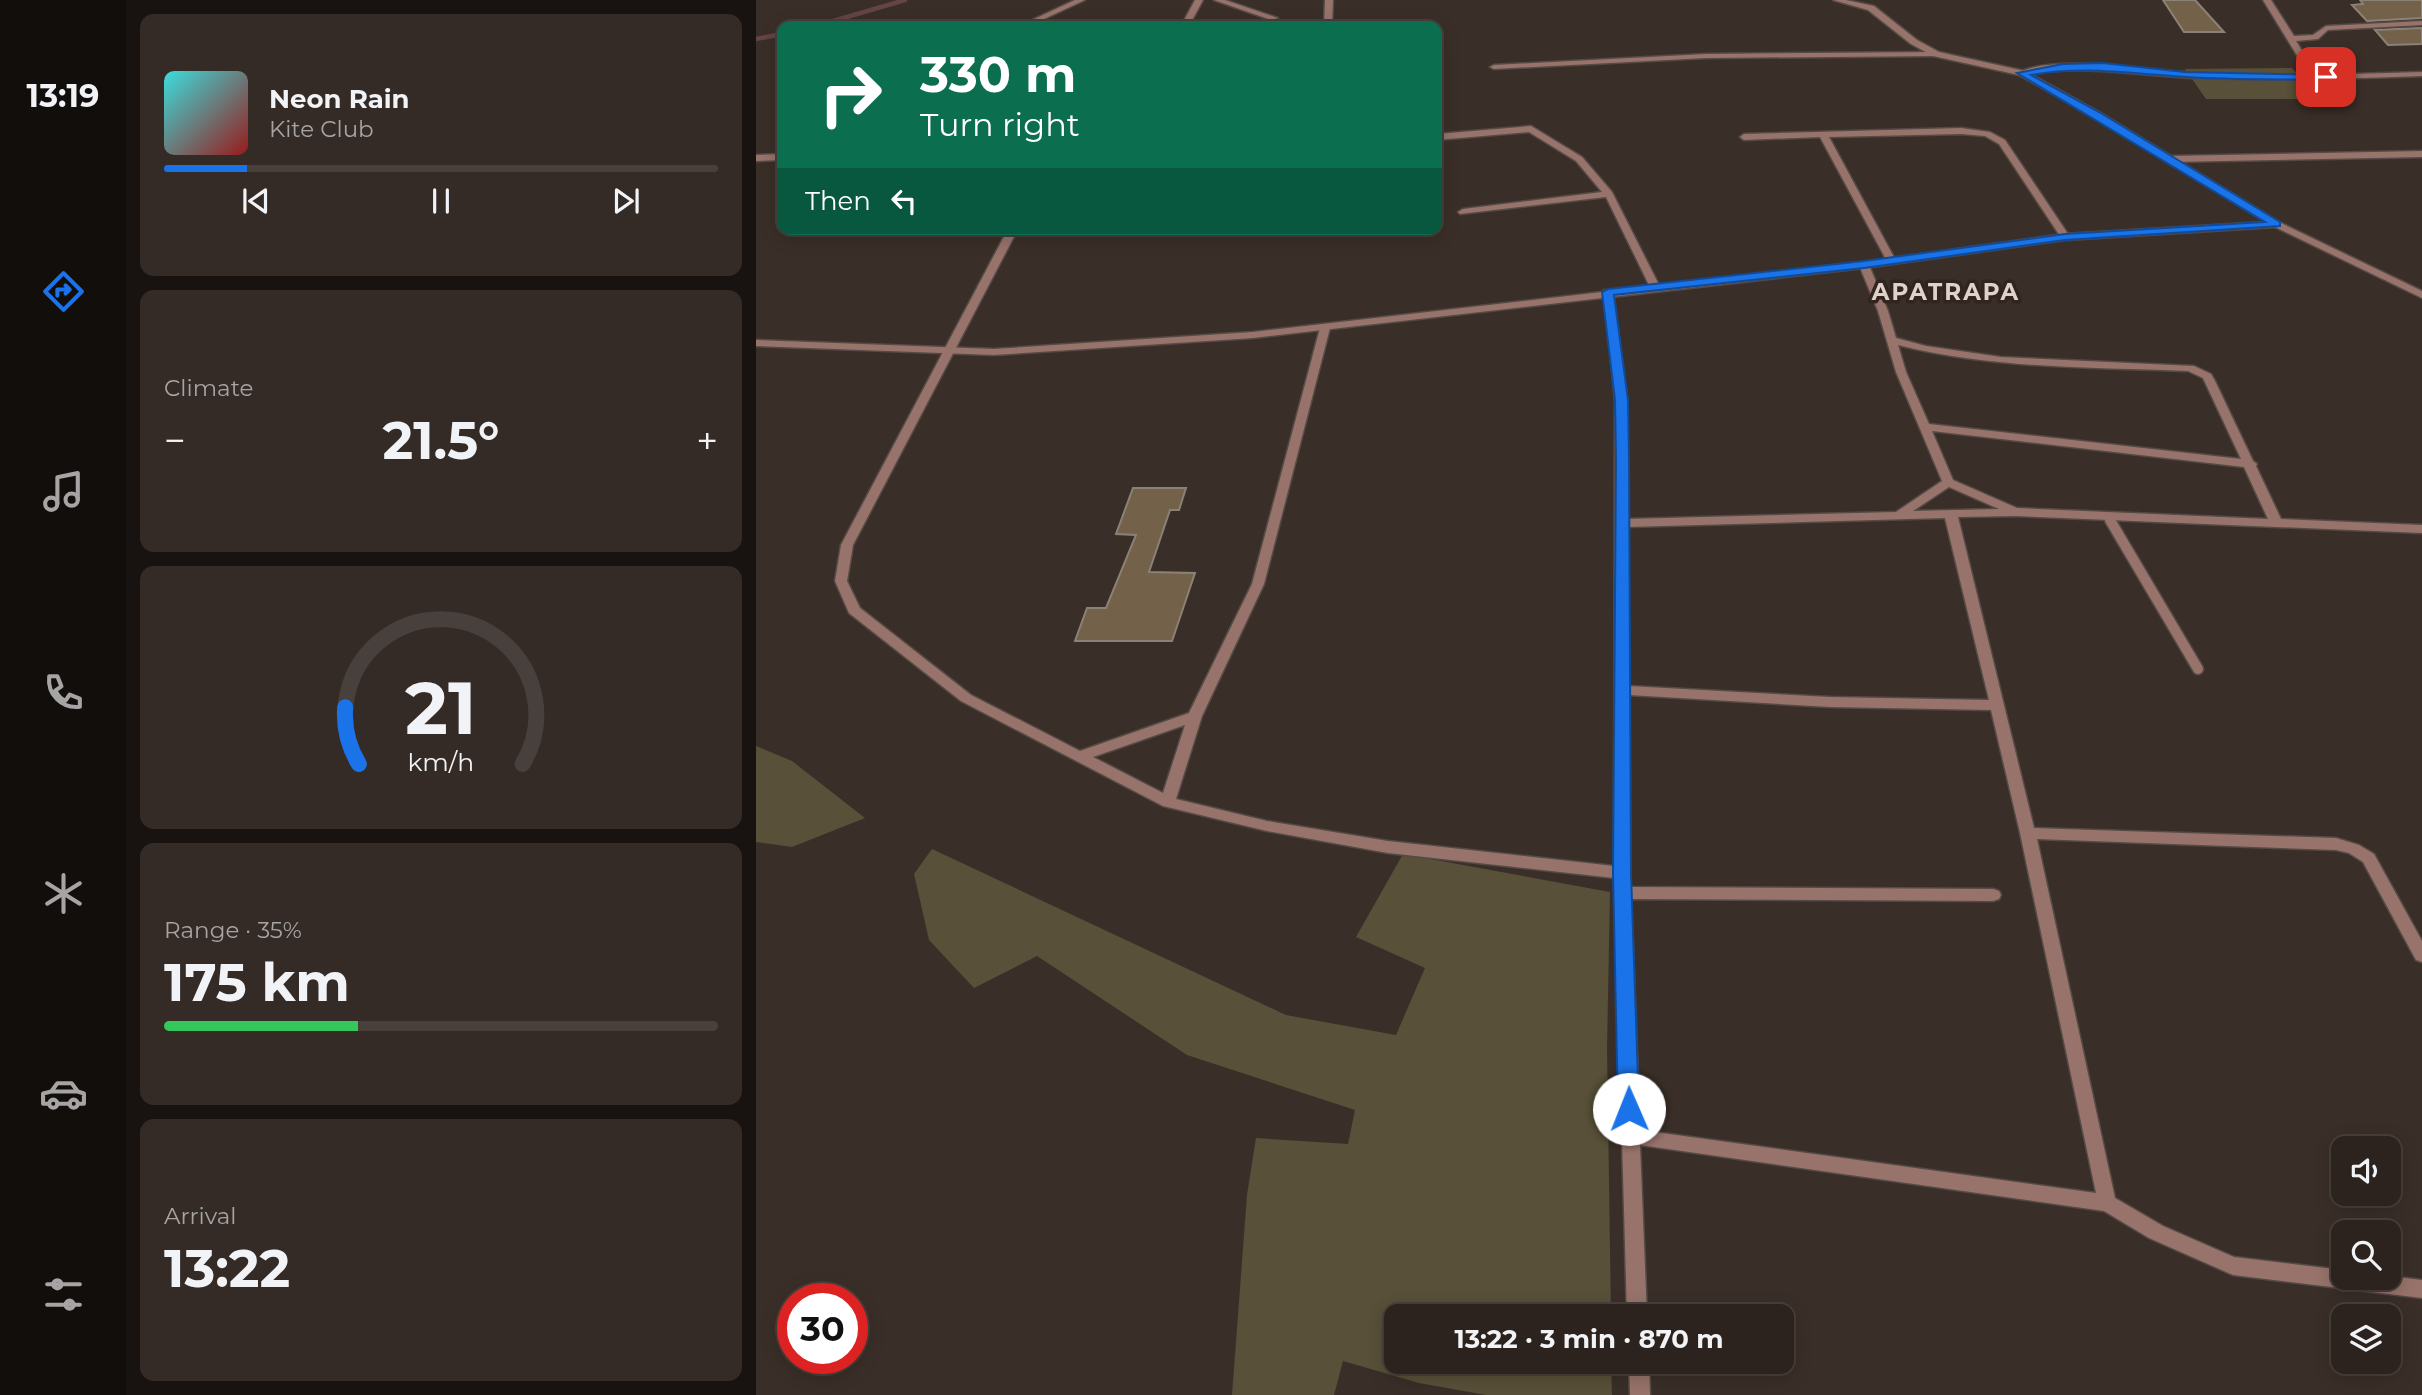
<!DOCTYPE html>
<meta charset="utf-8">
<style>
body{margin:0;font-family:Montserrat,sans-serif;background:#342b27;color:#f1f3f6;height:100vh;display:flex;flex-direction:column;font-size:26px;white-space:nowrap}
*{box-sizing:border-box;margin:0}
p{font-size:23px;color:#a6a4a4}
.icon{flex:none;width:38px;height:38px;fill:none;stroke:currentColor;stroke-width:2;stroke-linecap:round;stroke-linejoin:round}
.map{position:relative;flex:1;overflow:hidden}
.panel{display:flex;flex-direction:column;gap:14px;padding:14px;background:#181310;width:630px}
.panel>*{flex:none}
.hud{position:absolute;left:21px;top:21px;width:665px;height:214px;border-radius:14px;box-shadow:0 4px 18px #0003,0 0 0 2px #48403c;background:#0b6e4f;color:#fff;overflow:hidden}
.controls{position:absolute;left:1575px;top:1136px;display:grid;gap:14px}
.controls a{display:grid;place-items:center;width:70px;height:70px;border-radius:14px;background:#2c231e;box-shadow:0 4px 18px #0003,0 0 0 2px #48403c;font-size:35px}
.speed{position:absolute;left:21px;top:1283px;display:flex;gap:14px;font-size:35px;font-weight:700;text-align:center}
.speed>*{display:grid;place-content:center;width:91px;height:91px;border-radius:50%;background:#2c231e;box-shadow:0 4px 18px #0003,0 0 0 2px #48403c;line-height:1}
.speed .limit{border:10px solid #d22;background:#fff;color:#111}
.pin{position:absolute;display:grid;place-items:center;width:60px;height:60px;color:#fff;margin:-30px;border-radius:14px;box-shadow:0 4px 10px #0006}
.me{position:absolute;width:77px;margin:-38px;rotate:359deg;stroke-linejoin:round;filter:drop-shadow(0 0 5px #0008)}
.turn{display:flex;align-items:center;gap:24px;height:147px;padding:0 28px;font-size:32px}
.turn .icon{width:91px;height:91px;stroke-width:2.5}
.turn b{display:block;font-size:49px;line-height:60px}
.then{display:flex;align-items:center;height:66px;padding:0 28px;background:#0003;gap:14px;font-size:26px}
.big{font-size:52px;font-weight:700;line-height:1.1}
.panel .card{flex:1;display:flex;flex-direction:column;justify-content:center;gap:10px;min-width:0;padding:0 24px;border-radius:14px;background:#342b27}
.panel .dial{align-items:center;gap:0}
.dial svg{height:182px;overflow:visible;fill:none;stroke:#48403c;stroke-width:7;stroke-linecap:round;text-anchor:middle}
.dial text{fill:#f1f3f6;stroke:none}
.song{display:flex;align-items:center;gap:21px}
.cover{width:84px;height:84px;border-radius:10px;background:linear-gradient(135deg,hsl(180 70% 55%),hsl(0 70% 35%))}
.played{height:7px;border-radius:4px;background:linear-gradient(90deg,#1a73e8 15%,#48403c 15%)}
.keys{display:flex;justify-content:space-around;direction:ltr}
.heat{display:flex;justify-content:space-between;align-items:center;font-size:38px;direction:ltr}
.charge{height:10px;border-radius:5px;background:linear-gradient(90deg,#34c759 35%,#48403c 0)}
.trip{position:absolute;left:628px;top:1304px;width:410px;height:70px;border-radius:14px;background:#2c231e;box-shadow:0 4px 18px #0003,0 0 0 2px #48403c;font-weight:700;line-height:70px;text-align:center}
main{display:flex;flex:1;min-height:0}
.dock{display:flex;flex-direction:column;width:126px;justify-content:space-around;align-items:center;background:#120e0c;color:#a6a4a4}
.dock .icon{width:49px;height:49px}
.dock .current{color:#1a73e8}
.dock b{font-size:32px;color:#f1f3f6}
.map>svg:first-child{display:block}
</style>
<main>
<nav class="dock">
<b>13:19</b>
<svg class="icon current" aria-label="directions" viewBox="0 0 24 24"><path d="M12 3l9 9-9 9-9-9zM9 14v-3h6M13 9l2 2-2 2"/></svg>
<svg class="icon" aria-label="music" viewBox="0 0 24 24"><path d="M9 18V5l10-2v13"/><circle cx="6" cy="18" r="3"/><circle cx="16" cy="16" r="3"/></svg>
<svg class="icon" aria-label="phone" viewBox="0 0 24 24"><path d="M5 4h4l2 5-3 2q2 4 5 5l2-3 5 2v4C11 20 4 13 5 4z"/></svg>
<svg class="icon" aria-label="climate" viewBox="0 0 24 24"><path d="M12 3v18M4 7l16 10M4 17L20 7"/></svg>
<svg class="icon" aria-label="car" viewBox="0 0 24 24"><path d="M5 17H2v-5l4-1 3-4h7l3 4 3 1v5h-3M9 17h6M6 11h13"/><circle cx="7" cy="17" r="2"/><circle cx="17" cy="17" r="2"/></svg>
<svg class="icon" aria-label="filters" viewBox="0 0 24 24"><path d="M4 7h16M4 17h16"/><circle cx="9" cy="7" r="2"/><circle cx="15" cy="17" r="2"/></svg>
</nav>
<section class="panel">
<div class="card">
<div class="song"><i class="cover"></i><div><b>Neon Rain</b><p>Kite Club</p></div></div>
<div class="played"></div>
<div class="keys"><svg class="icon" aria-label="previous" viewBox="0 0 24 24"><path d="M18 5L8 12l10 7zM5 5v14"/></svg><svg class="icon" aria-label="pause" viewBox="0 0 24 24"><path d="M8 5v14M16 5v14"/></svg><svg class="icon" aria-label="next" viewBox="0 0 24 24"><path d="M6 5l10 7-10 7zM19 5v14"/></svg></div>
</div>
<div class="card"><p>Climate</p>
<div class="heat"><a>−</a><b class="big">21.5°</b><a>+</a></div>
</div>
<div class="card dial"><svg viewBox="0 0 100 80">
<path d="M14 69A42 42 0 1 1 86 69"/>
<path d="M14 69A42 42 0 0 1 8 44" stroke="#1a73e8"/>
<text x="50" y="56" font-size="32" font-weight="700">21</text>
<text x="50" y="72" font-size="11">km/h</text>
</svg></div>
<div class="card"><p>Range · 35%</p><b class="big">175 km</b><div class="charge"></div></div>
<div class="card"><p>Arrival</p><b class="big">13:22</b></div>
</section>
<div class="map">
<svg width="1666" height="1395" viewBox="0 0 1666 1395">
<rect width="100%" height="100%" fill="#3a2f28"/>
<!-- green -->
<path fill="#585038" d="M1536,68L1564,99H1450L1429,69Z
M0,746L36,761L109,818L36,847L0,842Z
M176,849L530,1015L640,1035L669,968L600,937L647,854L854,892L851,1049L855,1316H640V1362H855L856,1395H730L663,1383L587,1361L578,1395H476L491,1195L500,1138L592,1144L599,1110L431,1055L281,956L218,988L173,940L158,874Z"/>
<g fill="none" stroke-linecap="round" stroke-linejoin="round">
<!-- stream -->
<path stroke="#644446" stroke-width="4.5" d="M60,26L149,0
M0,39L26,34"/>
</g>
<!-- building -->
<path fill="#746149" stroke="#8b8277" stroke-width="2" d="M1407,0H1439L1468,32H1428Z
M1604,0H1666V18L1611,21L1596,5L1607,4Z
M1666,28V44L1632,45L1619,30Z
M377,488H430L423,510H414L393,572L439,573L416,641H319L331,608H350L380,535L360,534Z"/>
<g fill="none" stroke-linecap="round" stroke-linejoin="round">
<!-- service-far1 casing -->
<g stroke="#554a44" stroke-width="10">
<path id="service-far1" d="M1353,518L1355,522"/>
</g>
<!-- service casing -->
<g stroke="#554a44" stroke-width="13">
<path id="service" d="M1354,520L1442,669"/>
</g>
<!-- minor casing -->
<g stroke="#554a44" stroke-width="3">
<path id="minor" d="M319,0H329L273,26H263Z
M439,0H447L433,26H425Z
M458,0H469L522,18L515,20Z
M569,0H577L576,26H568Z
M1507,0H1515L1538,36L1557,35L1570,26L1666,21V25L1572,30L1562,39L1540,41L1561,75L1666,72V76C1589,79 1513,81 1436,78C1378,75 1324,64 1266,75L1262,73C1296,54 1388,70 1429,72C1470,75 1512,75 1553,75Z
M1180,52L1184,54L1183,56L950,58L738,69L734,67L738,65L950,54Z
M775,126L826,157L856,192L904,287L903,289L894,287L850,197L704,214L702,212L707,209L846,192L820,161L773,132L681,140V134Z
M1205,128L1234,132L1249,140L1314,237L1312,239H1306L1243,144L1229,136L1205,134L1073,137L1140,261L1132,263L1064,137L988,140L984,137L988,134Z
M1666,151V157L1413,162L1409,159L1413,156Z
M26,154V160L0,161V155Z
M252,229H262L97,545L91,581L104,608L215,695L324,751L433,713L496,584L564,328L569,325L573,326L574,328L508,584L446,716L420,799L511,821L632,841L858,866L859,400L848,290L857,292L871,400V519L1140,512L1186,481L1140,372L1122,311L1103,265L1108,262L1113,265L1132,311L1140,338L1170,346L1245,357L1438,366L1455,374L1459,381L1497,461L1501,464L1500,466L1525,519L1666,525V533L1260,516L1202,517L1278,828L1580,838L1603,845L1618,854L1666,941V962L1660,960L1607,862L1593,853L1580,850L1281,839L1359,1198L1407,1226L1478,1257L1587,1270V1278L1633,1276L1666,1280V1298L1477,1275L1393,1238L1348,1211L884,1145L891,1316H871L866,1140L864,1136L866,1132L858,878L632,853L511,831L407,806L205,701L93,613L79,581L85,545ZM1142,345C1237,369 1335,367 1432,371L1447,378L1485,459L1173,424L1150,372ZM1176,431L1488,467L1512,519L1261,508L1197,480ZM1193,487L1243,509L1157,511ZM1189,518L1233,700L1074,697L873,686L871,527ZM873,695L1074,707L1235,710L1264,833L1340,1193L884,1130L875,899L1237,901L1243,899L1245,895L1243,891L1237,889L874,887ZM429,725L407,793L337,757Z
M873,1362H893L894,1395H874Z"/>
</g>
<!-- tertiary casing -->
<g stroke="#554a44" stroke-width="3">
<path id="tertiary" d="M1077,0H1090L1118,6L1161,40L1183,52L1269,71L1343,112L1523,222L1666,291V298L1519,227L1309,240L1108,268L497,338L238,355L0,346V340L238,349L497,332L1108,262L1309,234L1510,222L1337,116L1263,75L1177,56L1155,44L1112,10Z"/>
</g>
<!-- service-far1 -->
<use href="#service-far1" stroke="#97736b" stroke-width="8"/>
<!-- service -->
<use href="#service" stroke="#97736b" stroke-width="10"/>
<!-- minor -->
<use href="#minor" fill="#97736b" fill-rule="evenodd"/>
<!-- tertiary -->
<use href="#tertiary" fill="#97736b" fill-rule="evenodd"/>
</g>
<!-- route -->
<path fill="#1a73e8" stroke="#114b97" stroke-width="2" d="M1347,63L1429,72L1573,75L1570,80C1523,79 1476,80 1430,77C1376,74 1328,65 1275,75L1343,112L1524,222V226L1309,240L1108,268L858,295L872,400L873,459L875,873L883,1109L880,1115L873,1118L865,1115L862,1109L857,873L860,459L859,400L846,292L852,289L1108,261L1309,234L1509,222L1261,73L1307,64Z"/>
<g text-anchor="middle" stroke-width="7" stroke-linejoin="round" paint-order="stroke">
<!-- far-district labels -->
<g font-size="23" font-weight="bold" letter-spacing="2" fill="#e0d2ca" stroke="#30251f">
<text x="1190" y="300">APATRAPA</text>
</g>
</g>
</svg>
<div class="controls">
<a><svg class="icon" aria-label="sound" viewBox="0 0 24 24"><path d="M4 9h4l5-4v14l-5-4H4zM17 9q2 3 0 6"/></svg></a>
<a><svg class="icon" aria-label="search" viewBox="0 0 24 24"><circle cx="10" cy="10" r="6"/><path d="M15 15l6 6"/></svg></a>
<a><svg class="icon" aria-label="layers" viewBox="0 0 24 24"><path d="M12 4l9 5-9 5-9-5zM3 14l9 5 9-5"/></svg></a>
</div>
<div class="speed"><div class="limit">30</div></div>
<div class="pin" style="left:1570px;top:77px;background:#d93025"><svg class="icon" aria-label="arrive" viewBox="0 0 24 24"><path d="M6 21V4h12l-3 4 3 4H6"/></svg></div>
<svg class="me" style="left:873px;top:1109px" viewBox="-20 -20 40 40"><circle r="19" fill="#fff"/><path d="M0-13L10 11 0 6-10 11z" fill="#1a73e8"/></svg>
<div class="trip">13:22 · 3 min · 870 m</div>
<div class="hud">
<div class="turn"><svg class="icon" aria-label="right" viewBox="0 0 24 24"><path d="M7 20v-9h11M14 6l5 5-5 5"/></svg><div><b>330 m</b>Turn right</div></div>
<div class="then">Then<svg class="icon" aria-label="left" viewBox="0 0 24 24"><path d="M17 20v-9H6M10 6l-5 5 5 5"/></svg></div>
</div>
</div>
</main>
